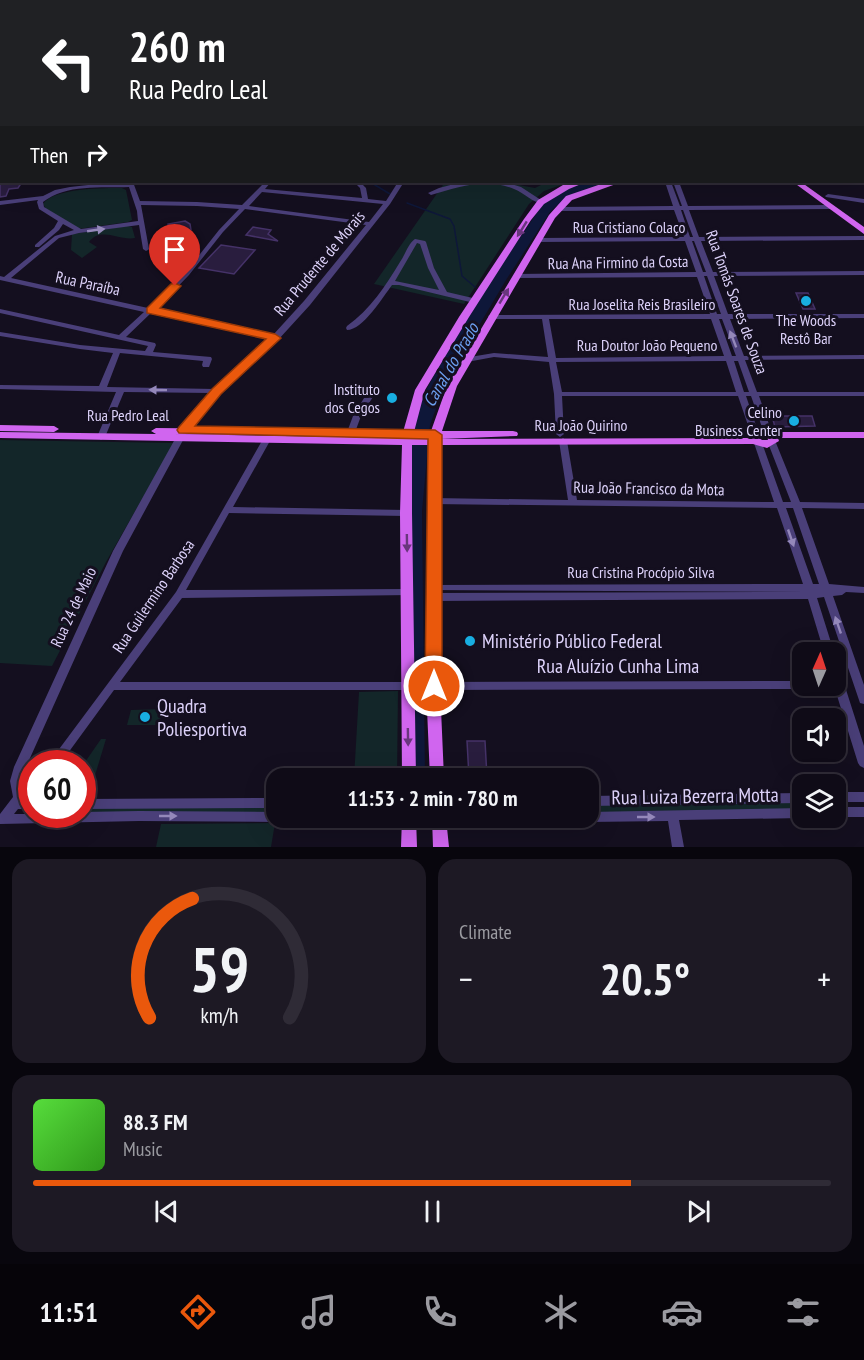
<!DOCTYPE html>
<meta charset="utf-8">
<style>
body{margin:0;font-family:"PT Sans Narrow",sans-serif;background:#1d1924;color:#f1f3f6;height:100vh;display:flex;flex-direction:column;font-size:22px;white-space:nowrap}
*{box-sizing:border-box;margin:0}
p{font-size:20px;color:#9b9ba1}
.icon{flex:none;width:33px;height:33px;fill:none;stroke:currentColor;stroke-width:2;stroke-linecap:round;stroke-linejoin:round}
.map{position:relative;height:847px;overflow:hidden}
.side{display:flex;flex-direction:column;gap:12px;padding:12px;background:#08060d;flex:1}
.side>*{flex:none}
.hud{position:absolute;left:0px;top:0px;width:864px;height:183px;box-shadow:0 6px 24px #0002,0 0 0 2px #2f2b36;background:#202124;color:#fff;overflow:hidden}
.needle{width:39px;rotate:3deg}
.fabs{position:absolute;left:792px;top:642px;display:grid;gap:12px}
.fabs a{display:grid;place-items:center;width:54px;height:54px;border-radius:12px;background:#0f0b17;box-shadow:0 6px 24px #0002,0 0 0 2px #2f2b36;font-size:30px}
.speed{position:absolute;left:18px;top:750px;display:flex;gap:12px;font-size:30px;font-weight:700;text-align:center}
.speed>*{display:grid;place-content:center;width:78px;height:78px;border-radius:50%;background:#0f0b17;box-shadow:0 6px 24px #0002,0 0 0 2px #2f2b36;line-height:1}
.speed .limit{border:9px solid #d22;background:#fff;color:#111}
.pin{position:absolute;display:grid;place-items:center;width:51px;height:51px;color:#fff;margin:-62px -26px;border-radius:50% 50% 50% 0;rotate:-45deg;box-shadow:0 0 6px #0007}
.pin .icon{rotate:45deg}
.me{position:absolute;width:66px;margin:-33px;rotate:0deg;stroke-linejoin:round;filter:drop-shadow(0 0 4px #0008)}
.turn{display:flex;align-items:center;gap:21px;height:126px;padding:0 30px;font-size:27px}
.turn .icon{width:78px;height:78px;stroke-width:2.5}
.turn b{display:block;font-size:42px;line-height:51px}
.then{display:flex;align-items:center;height:57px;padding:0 30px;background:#0003;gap:12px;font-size:22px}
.big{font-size:45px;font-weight:700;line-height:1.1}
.side .widget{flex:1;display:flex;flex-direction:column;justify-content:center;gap:9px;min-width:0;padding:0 21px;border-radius:18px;background:#1d1924}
.side .dial{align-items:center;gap:0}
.dial svg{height:156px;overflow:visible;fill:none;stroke:#2f2b36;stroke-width:7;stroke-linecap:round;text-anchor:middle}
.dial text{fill:#f1f3f6;stroke:none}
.song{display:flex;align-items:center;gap:18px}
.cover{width:72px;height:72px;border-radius:9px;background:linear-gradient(135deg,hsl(110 70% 55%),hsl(110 70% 35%))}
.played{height:6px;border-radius:3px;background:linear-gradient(90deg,#ea580c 75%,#2f2b36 75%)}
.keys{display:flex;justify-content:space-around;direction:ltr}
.heat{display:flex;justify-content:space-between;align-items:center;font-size:33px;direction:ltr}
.side .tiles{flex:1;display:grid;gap:12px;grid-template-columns:1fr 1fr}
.widget:last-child{grid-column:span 2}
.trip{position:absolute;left:266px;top:768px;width:333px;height:60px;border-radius:18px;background:#0f0b17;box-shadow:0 6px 24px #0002,0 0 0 2px #2f2b36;font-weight:700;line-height:60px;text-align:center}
.menu{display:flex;height:96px;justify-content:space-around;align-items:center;background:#060409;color:#9b9ba1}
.menu .icon{width:42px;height:42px}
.menu .current{color:#ea580c}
.menu b{font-size:27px;color:#f1f3f6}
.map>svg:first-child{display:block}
</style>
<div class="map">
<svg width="864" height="847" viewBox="0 0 864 847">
<rect width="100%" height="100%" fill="#140f1f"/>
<!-- green -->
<path fill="#132629" d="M445,182H502L535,188L547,182H570L544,191L529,204L464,304L374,284Z
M122,188L126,190L132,220L128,222L78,229L46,209L43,204C53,188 104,188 122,188Z
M127,226L132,227L135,238C119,241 101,226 89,242L97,247L82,258L71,250L72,234Z
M0,440L174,443L106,562L52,666L0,663Z
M398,691L397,778H354L359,692Z
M163,709L159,725H127L131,710Z
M101,739H106L93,782H83V765Z
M802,800V811L588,814V803Z
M276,805V814H83V806Z
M275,823L271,847H156L161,824Z"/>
<!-- water -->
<path fill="#0e1739" d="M452,0H864V11L862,2L449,1Z
M587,182H608C587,188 566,195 550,212L506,280L455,366L439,400L430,425L422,511L425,778H412L410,480L413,421L421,399L472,308L545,201L563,190Z"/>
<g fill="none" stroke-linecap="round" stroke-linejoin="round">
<!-- stream -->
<path stroke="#0e1739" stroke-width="1.5" d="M370,182L390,194
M407,203L450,219L454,226L462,276L475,287"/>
</g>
<!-- building -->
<path fill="#291d3e" stroke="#453268" stroke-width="1.5" d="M0,182H22L18,188L9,189L6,196L0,197Z
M185,221L190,224L191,230L186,231L181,236L182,248L163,249V237L169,235L168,224Z
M253,227L271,230L268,234L278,241L246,235Z
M221,245L255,250L234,274L199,268Z
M796,293H808L815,309H803Z
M772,416H812L815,426L775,427Z
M467,741H485L487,777H469Z"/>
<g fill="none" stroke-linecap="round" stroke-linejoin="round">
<!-- minor -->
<path fill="#4a3f79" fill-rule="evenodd" d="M60,0H64V2H59Z
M167,0H172L171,2H166Z
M241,0H245V2H240Z
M0,19H2V21H0Z
M862,68H864V72L862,71Z
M862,117L864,118V123L862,122Z
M862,145H864V149H862Z
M0,161H2V165H0Z
M862,162H864V166H862Z
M862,179L864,180V184L859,182H862Z
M127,182H133L140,201L197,202L242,205L265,182H271L265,189L362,198L360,188L354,182H360L366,188L368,199L386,201L398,182H404L390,204L310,305L278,340L220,393L188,431L123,551L26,767L22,781L23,789L32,784V796L27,799H32V809H18L14,814H82V812L139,811L276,812V818H282L280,821L276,822L139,821L0,824V814L13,797L10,781L14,767L113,551L180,430L211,393L124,392L105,437L101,440L97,437L116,392L0,389V385L99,386L113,353L80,349L0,336V332L80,345L145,351L148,346L0,313V309L119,335L144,312L0,280V276L4,277L55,236L74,230L63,224L59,230L39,247H35V245L54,228L58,221L39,209L37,202L38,200L0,205V201L43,196L55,190L70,187L97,184L127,183ZM129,187L137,211L138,221L81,229L44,207L43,202C66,184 101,188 129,187ZM262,192L383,204L369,222L249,206ZM141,205L197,206L239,209L219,230L185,273L148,308L11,278L59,238L79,233L139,225L143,249L146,251L148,250L149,249ZM245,209L366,225L304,301L273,335L155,310L189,275L223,232ZM151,313L269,339L215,389L107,387L120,353L203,361L202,365L203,367H209L212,359L211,357L153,352L156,345L155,343L126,337Z
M462,182H505L521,187L544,202L543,203C532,203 525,193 514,189C487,177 458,187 431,195L428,193L439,188Z
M665,182H671L680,206H682L673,182H679L688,206L831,205L834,207L831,209L689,210L699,237L864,236V240L701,241L713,272L864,271V275L714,276L728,314H864V318L730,319L744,356L864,355V359L745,360L757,392H864V396H759L772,433L768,436L764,433L751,396H746L759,434L755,437L751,434L738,396H562L564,434L560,437L556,434L554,394L549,362L494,357L467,362H464L463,360L464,358L494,353L548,357L542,319H489L488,317L489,315H492L710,314L697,277L516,278L513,276L516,274L696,272L685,241L538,242L535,240L538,238L684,237L674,210L558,211L555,209L558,207L673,206ZM681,210H683L693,237H690ZM692,241H694L706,272H703ZM704,276H707L721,314H717ZM549,319H711L724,356L556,358ZM719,319H722L736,356H732ZM726,361L736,392H562L556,362ZM734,361H738L749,392H744Z
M828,194L864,199V203L826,197L825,196Z
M415,239L425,241L426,242L434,268L447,292L477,299L478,301L477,303H474L399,285H392C383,297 363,330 347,330L346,328L347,326C370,310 386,285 400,262C405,255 408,244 415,239ZM417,243L420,244L428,268L439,290L395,281Z
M369,390H375L376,392L361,416L354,435L353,437H347L346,435L353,416Z
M267,436L271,439L233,507L406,510L409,511L411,513L409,515L406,516L229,513L186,590L408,589L411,591L413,593L411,595L182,598L120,682H407L411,683L412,686L411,689L407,690H114L60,764H48L176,592L263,439Z
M563,438L567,441L577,500L774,502L754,443L758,440L762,443L783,502H791L768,443L772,440L776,443L800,502L864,503V509L802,508L829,584L864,587V593L846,592L842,595L833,596L864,685V704L860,703L859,700L824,597L817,598L834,652H824L808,599L434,601L431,600L429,597L431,594L434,593L806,592L430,590L428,588L430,586L433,585L803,584L777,508L433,504L429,501L433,498L568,500L559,441ZM786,508H793L819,584H813Z
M836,670L840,671L841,674L864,746V768L860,766L858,763L834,686H836Z
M802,681V686H807L806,688L802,689L433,690L429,689L428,686L429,683L433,682Z
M836,792H864V802H836Z
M802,793V803L588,806V796Z
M276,798V808L82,809V799Z
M836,807H864V817H836Z
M802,808L803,818H802L679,820L684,847H672L668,821L588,822L584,821L582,818H588V812Z
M432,818H448L446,822L442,823L434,822Z"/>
<!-- major -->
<path fill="#d065ef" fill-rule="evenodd" d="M378,0L395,2H380Z
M409,0H415L408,2Z
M0,53H2V57H0Z
M862,75H864V79H862Z
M862,87H864V91H862Z
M575,182H586L569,189L544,204L531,220L469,317L425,390L414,432L431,431L447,386L549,215L566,196L607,182H617L616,184L572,200L555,218L457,386L442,431H513L517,432L518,434L517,436L440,439L748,438L749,435L761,429L772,432H864V438H778L779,441L767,448L753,444L440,445V686L444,778H430L426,686L430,445H412V513L416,778H402L400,513L402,445L0,438V432L156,434L151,431L156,428L252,429L257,432L252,435L170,434L402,438L400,435L403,432L415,390L459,317L524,219L538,200L563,185ZM762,436L767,437L768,440H762L759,438Z
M793,182H801L864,227V234Z
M0,425L54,426L59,429L54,432L0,431Z
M402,818H416L417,847H401Z
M432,818H446L449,847H433Z"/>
</g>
<!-- one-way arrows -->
<defs><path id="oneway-solid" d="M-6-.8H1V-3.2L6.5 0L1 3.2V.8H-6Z" transform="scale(1.5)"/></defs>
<g fill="#69367d">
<use href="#oneway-solid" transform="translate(522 229) rotate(122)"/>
<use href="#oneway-solid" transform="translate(504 296) rotate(-59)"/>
<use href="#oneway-solid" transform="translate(407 543) rotate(89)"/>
<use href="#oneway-solid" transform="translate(408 737) rotate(89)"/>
</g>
<g fill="#9488ba">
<use href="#oneway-solid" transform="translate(96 230) rotate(-8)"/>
<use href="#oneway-solid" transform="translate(733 339) rotate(-111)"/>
<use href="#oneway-solid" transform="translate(158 390) rotate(-179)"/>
<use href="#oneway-solid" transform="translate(791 538) rotate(71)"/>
<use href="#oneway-solid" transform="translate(838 625) rotate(-109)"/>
<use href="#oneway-solid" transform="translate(168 816)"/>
<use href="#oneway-solid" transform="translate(646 817)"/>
</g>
<!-- route -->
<path fill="#ea580c" stroke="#983908" stroke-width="1.5" d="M175,283L181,286L160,308L275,334L281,338L221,394L195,426L435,430L442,435V686L440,690L434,692L427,690L425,686L428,439L179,433L177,430L179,427L212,389L266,339L147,313V308L171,284Z"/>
<!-- markers -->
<g fill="#18aee1" stroke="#140f1f" stroke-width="2">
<circle cx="806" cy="301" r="6"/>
<circle cx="392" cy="398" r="6"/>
<circle cx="794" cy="421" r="6"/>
<circle cx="470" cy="641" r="6"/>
<circle cx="145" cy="717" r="6"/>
</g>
<g text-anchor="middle" stroke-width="6" stroke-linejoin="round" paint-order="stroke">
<!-- street labels -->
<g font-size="16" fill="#ddd2fa" stroke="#140f1f">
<text x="629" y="233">Rua Cristiano Colaço</text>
<text transform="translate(618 262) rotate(-1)" y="6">Rua Ana Firmino da Costa</text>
<text transform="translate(319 263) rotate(-50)" y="6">Rua Prudente de Morais</text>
<text transform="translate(88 283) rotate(12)" y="6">Rua Paraíba</text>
<text transform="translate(737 302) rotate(70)" y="6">Rua Tomás Soares de Souza</text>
<text x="642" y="310">Rua Joselita Reis Brasileiro</text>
<text x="647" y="351">Rua Doutor João Pequeno</text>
<text x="128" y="421">Rua Pedro Leal</text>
<text x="581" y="431">Rua João Quirino</text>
<text transform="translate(649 488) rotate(1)" y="6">Rua João Francisco da Mota</text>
<text x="641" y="578">Rua Cristina Procópio Silva</text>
<text transform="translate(153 596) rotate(-56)" y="6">Rua Guilermino Barbosa</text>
<text transform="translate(73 607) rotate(-65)" y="6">Rua 24 de Maio</text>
</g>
<!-- poi labels -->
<g font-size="16" fill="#ddd2fa" stroke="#140f1f" text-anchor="end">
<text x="806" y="326" text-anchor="middle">The Woods<tspan x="806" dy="18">Restô Bar</tspan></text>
<text x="380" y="395">Instituto<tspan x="380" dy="18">dos Cegos</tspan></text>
<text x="782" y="418">Celino<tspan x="782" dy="18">Business Center</tspan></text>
</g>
<!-- water labels -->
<g font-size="18" font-style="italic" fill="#6b9eef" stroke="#140f1f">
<text transform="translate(451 365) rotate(-60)" y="6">Canal do Prado</text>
</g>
<!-- near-poi labels -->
<g font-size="20" fill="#ddd2fa" stroke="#140f1f" text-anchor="start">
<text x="482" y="648">Ministério Público Federal</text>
<text x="157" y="713">Quadra<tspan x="157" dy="23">Poliesportiva</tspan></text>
</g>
<!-- near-street labels -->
<g font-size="20" fill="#ddd2fa" stroke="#140f1f">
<text x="618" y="673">Rua Aluízio Cunha Lima</text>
<text transform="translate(695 796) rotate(-1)" y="7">Rua Luiza Bezerra Motta</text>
</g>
</g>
</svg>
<div class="fabs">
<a><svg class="needle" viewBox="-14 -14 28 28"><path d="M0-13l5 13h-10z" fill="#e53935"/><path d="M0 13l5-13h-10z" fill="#9b9ba1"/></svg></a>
<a><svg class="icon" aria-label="sound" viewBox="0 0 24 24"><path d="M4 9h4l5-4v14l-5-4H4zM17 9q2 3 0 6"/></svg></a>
<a><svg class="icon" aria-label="layers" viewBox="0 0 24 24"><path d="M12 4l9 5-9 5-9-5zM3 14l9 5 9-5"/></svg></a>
</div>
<div class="speed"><div class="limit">60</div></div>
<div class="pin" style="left:175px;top:286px;background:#d93025"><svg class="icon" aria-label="arrive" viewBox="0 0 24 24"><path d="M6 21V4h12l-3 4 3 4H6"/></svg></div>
<svg class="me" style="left:434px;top:686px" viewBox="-20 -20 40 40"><circle r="17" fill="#ea580c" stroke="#fff" stroke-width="3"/><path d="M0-11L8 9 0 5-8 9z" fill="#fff"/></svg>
<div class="trip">11:53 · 2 min · 780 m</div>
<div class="hud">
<div class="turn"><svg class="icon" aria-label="left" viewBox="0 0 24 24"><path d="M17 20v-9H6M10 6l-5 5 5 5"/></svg><div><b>260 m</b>Rua Pedro Leal</div></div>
<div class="then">Then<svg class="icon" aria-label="right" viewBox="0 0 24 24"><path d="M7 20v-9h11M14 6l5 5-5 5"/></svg></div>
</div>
</div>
<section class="side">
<div class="tiles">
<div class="widget dial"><svg viewBox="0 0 100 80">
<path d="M14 69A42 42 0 1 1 86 69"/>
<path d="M14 69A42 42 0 0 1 36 8" stroke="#ea580c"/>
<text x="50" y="56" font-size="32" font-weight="700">59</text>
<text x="50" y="72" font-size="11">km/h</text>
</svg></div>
<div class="widget"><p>Climate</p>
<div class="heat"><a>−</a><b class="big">20.5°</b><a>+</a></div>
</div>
<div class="widget">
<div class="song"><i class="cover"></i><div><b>88.3 FM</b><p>Music</p></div></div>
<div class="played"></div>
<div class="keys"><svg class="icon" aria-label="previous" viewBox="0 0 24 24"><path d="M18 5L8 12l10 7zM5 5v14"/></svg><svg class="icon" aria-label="pause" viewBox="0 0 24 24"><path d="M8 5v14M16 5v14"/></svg><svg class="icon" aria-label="next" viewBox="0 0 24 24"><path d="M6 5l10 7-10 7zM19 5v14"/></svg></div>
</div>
</div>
</section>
<nav class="menu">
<b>11:51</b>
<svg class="icon current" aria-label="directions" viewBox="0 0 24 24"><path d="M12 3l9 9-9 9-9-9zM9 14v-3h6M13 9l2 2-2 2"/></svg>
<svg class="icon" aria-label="music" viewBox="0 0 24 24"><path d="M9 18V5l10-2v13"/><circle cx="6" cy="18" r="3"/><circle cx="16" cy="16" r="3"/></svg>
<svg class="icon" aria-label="phone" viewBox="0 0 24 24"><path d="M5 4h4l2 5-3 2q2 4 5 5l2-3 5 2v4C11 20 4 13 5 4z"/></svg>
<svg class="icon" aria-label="climate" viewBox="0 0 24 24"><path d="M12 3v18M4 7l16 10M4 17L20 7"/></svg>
<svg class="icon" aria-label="car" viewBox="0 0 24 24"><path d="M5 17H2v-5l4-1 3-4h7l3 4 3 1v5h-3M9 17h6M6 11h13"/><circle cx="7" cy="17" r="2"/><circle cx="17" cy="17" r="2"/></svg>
<svg class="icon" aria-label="filters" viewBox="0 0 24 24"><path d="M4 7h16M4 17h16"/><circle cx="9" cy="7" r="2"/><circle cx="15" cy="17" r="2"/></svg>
</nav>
